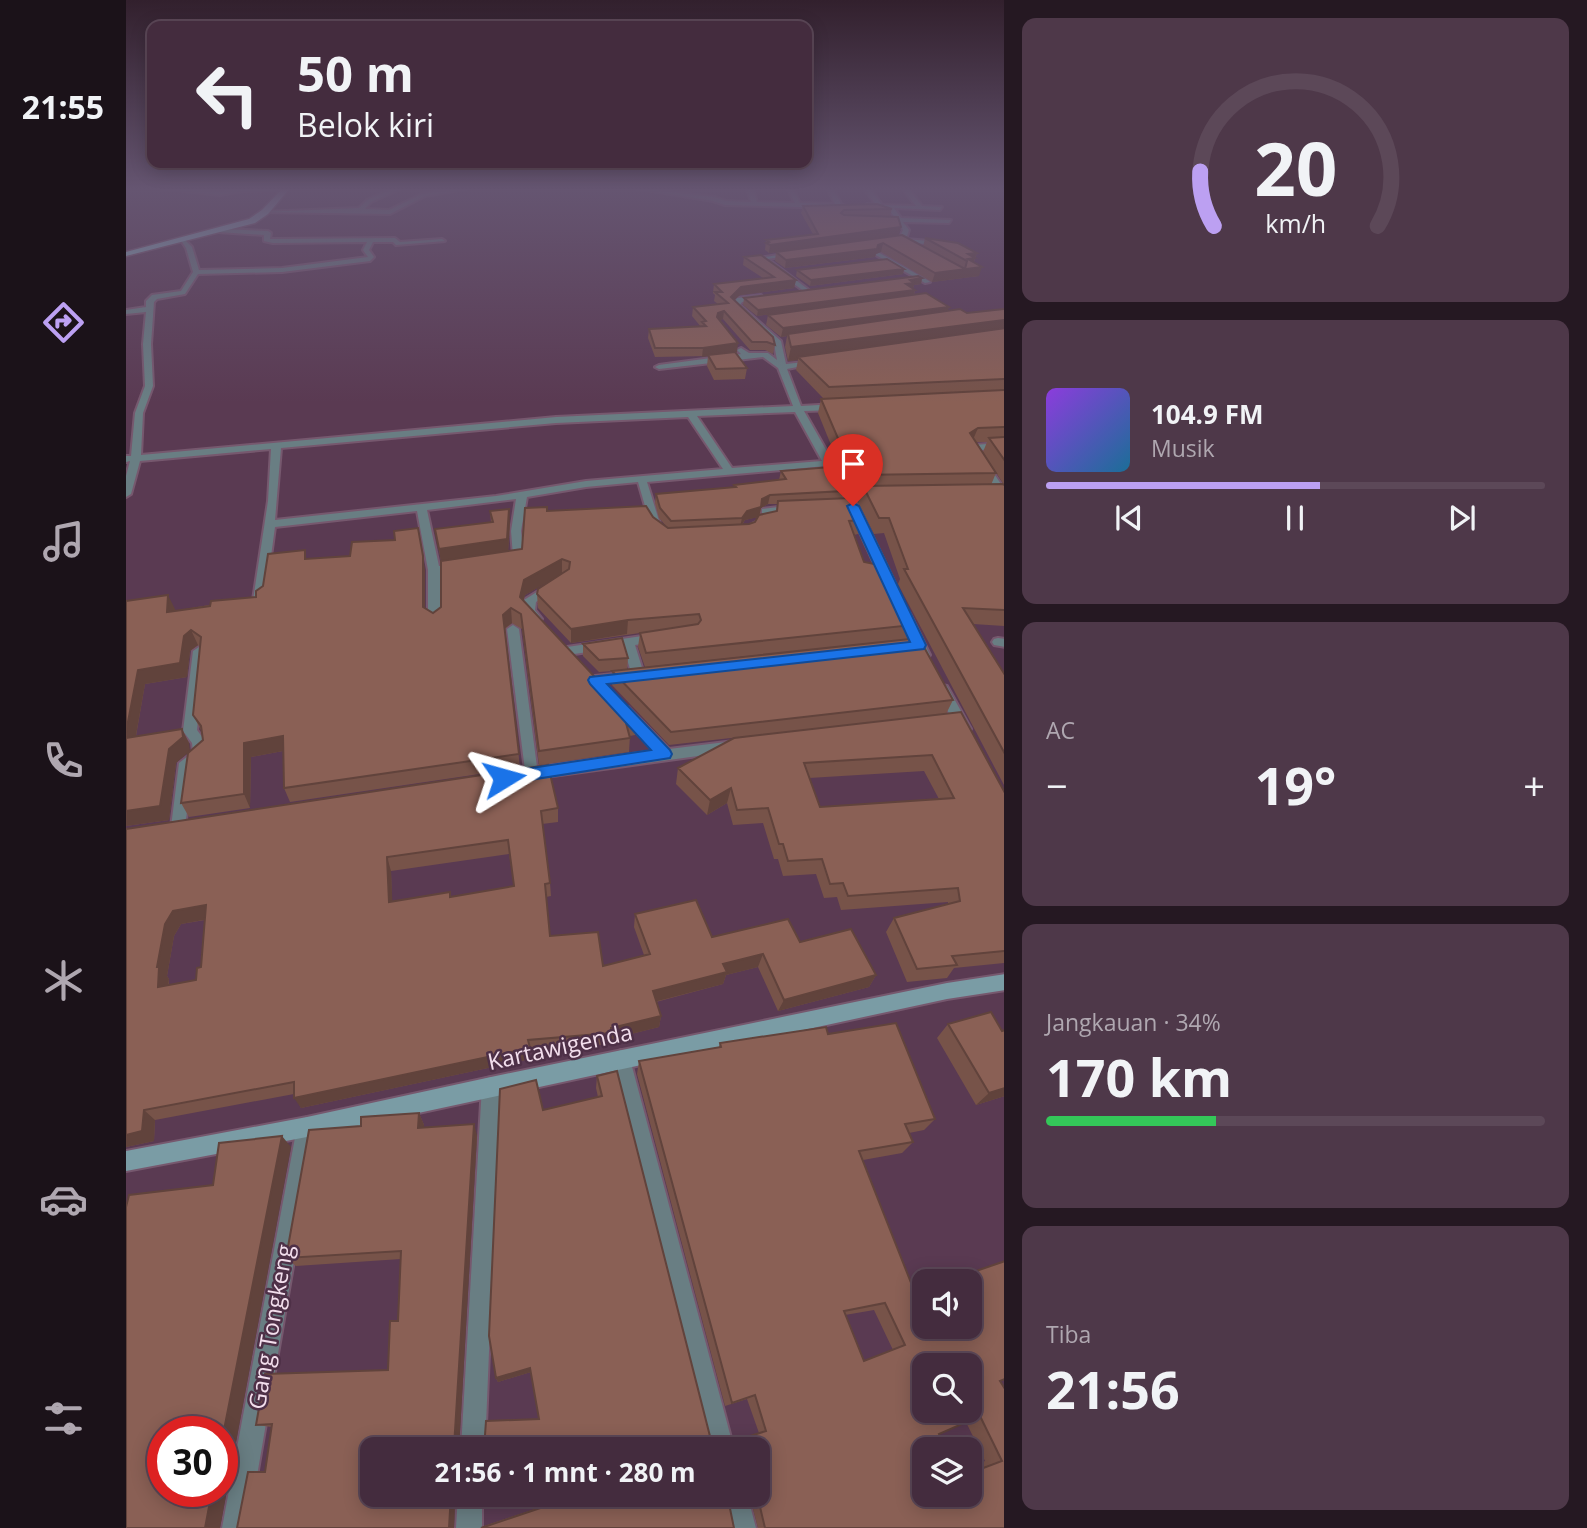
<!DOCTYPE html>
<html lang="id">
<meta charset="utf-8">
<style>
body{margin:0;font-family:"Open Sans",sans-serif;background:#4e3849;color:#f1f3f6;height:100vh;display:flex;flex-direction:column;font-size:26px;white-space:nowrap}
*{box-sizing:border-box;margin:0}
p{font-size:23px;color:#afa7b0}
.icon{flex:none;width:38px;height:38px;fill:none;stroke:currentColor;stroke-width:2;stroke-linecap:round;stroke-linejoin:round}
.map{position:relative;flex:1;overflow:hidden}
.sheet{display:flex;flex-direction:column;gap:18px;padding:18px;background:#251822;width:583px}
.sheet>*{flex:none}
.banner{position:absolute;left:21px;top:21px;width:665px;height:147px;border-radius:14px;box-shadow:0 4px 18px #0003,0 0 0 2px #5c4858;background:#442c3e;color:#f1f3f6;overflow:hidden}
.controls{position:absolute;left:786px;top:1269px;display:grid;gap:14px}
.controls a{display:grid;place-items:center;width:70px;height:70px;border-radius:14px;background:#442c3e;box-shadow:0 4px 18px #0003,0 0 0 2px #5c4858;font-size:35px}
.speed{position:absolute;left:21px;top:1416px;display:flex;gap:14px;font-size:35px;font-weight:700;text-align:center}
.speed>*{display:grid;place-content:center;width:91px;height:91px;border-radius:50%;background:#442c3e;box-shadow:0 4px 18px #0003,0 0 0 2px #5c4858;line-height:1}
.speed .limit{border:10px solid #d22;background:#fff;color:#111}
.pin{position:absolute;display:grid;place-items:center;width:60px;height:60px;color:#fff;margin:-72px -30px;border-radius:50% 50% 50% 0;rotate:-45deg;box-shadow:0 0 7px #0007}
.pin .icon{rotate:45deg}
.me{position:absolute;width:77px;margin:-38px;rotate:82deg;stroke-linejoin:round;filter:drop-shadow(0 0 5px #0008)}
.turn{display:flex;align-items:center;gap:24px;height:147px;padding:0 35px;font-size:32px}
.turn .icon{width:91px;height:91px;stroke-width:2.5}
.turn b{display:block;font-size:49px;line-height:60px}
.big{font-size:52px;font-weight:700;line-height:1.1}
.sheet .card{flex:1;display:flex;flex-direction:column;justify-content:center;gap:10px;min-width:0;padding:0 24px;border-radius:14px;background:#4e3849}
.sheet .dial{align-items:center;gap:0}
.dial svg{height:182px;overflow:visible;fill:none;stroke:#5c4858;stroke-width:7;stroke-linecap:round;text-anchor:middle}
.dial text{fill:#f1f3f6;stroke:none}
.song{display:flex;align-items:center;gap:21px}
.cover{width:84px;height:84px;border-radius:10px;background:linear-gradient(135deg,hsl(270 70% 55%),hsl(200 70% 35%))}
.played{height:7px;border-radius:4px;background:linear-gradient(90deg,#bca0f2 55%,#5c4858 55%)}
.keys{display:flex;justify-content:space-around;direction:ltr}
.heat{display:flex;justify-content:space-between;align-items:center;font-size:38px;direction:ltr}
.charge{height:10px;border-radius:5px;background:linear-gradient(90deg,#34c759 34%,#5c4858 0)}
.trip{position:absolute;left:234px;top:1437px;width:410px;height:70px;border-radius:14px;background:#442c3e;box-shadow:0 4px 18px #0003,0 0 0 2px #5c4858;font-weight:700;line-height:70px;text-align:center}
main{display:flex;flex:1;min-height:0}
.menu{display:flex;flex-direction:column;width:126px;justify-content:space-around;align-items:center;background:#1b1219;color:#afa7b0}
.menu .icon{width:49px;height:49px}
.menu .active{color:#bca0f2}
.menu b{font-size:32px;color:#f1f3f6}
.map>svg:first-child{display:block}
</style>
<main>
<nav class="menu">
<b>21:55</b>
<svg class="icon active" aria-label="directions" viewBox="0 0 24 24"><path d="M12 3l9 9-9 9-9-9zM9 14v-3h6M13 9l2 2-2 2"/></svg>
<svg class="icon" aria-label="music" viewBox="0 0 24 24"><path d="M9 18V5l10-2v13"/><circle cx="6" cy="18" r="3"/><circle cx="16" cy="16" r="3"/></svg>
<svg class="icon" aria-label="phone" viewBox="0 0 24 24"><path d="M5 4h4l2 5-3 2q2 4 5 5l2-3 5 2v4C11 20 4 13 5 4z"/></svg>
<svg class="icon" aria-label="climate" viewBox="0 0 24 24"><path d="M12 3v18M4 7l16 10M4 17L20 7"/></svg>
<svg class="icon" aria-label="car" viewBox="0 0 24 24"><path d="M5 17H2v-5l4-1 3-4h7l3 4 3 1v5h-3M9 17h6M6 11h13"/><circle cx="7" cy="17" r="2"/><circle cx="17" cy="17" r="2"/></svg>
<svg class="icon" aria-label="filters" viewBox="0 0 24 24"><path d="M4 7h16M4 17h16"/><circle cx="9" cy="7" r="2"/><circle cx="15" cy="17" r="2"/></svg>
</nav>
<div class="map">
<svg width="879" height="1528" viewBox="0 0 879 1528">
<rect width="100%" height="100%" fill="#5a3a52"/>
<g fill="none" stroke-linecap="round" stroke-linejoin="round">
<!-- street casing -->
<g stroke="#76586e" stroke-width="4">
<path id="street" d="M32,188L94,191L114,188L162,190L117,191L94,195Z
M268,188H276L245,202L239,209L263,210L296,194L345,188L299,196L264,214L136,212L233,208L241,200Z
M508,188L588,197L600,201L625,202L621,188H627L631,202L669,203L661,188H667L674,203L709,204L701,188H707L715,204L720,206L713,208L599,205L587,201Z
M738,188H744L756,205L790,206L776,188H782L796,206L816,207L814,210L768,208L775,218L825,220L823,223L777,222L783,230L780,239L815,242L817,245L784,243L781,246L776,243L764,241V239H773L777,230L771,222L766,220L769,218L762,208L739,207L741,204L750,205Z
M94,229L142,231L145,233L144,239H147L269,238L274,242L316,239L319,241L270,245L267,242H247L243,250L248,257L244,261L156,272L72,274L59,294L31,299L28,302L25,344L27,386L17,413L15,455L430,417L667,406L652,368L637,357L533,369L529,367L533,365L615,354L611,350L615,348L623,353H642L651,360L648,344L606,305L611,298L635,295L638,299L616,302L614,305L655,341L660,364L688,361L692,363L661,369L675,406L711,404L715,407L711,410L678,411L732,506L769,583L763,586L757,583L722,506L700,466L521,482L536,530L531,533L526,530L512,482L460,487L401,497L395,531L398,558L384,564L378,561L387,556L385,531L390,499L301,510L313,566L333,564L339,567L333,570L314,573V621L308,625L302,621V570L291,511L149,527L139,600L133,604L129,603L127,600L142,501L145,449L14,461L5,494L0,497V476L4,461L0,462V456H5L9,413L19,386L17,344L20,312L0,314V310L20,307V301L26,295L55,291L67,272L60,248L54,239H58L66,247L73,270L156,268L242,257L237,250L241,242L147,243L138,241V235L92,232ZM669,412L696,461L606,468L571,416ZM562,417L597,469L460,481L370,496L149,520L155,448L430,423Z
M736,243L803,281L804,282L799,283L734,246Z
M671,252V254L642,259L683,290V292H679L633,258Z
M879,443V449L852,450L879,490V502L874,499L841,448L846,445Z
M669,505L674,508L673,510L646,513V523L631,527L626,524L636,519V509Z
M427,582L431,583V587L410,602L409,610L416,619L414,622H406L397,610L398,600Z
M778,610L784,614L804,655L802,658H794L792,655L772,614Z
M387,625L393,629L411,767L528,751L492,713L490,710L492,707H502L543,749L608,741L615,746L608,751L405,779L400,778L381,629Z
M530,634L534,635L536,638L534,641L509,645L518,674L516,677L469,684L463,680L469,676L505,672L497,647L441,655L435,651L441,647Z
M872,638L879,639V647L868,645L866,642L868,639Z
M73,647L79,651L71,730L80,742L81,754L67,766L59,827L57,831L52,833L47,831L45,827L53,763L67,752L66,743L57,731L67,651Z
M816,685L821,686L845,729L843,732L838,734L833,732L810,689Z
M495,1050L501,1053L504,1059L608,1449H584L486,1059L489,1053Z
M365,1077L372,1079L374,1086L359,1449H335L356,1086L358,1079Z
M181,1117L188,1120L191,1127L122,1528H96L171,1127L174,1120Z
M332,1494H356V1528H330Z
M596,1494H621L630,1528H604Z"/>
</g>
<!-- secondary casing -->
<g stroke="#76586e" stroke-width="4">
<path id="secondary" d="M879,974V990L821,999L181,1137L0,1171V1151L181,1117L365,1077L821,983Z"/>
</g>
<!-- primary casing -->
<g stroke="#76586e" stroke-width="3">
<path id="primary" d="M157,188H164L142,214L129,223L0,256V252L123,219L136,210Z"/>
</g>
<!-- street -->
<use href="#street" fill="#697e83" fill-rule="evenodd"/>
<!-- secondary -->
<use href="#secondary" fill="#7a9ca5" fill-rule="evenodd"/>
<!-- primary -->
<use href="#primary" fill="#88b3bf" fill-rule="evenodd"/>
</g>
<!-- wall -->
<path fill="#775349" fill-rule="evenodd" d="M677,206L766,209L764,216L773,235L643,253L639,250L640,240L687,234L675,213Z
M776,235L797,247L799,238L851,253L848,262L853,276L806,282L755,252L750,254L749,257L659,268L649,261L650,252Z
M618,257L670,280L668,288L614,295L608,300L649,345L647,354L639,350H624L597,319L594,320L611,352H610L621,368L619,379L588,380L581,366L582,356L529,357L522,338L523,329L575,327L566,316L567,307L592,304L588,301L589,295L587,293L588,284L637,278L617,265Z
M778,269L777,274L684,286L670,276L671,270Z
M796,278L795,284L788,285L787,288L789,290L788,295L823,307L821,311L841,313L879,309V626L847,624L879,675V787L772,584L774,579L758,533L748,534L732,502L736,490H726L716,472L692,413L695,399L697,398L670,370L672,360L662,361L659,347L661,336L655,337L640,325L642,315L710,306L631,316L617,305L618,298ZM850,442H861L857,452L878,485H865L870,473Z
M655,471L718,491L716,498L736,520L732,534L728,535L738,562L787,625L781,639L827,700L820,714L543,745L486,685V671L500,670L473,672L457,656V644L502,658L501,670L678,650L519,667L512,647L514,633L445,643L412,608L411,594L433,575L399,595L397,601L510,721L509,735L504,736L503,752L413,765L396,629L386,623L379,629L394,768L164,802L158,788L157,751L125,757L124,808L63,817L55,803L77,740L76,732L67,715L74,647L72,645L64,651L61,677L19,684L10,736L56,729L63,743L50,763L43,820L0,826V601L49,609L48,611L130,597L182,558L299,570V608L307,613L315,607V561L309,529L365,522L364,511L384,523L382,551L396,549L421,511L527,517L542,528L533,518L529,503L530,494L608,487V485L653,480ZM642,504H652L650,511L634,515L635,508ZM631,517L629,522L623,524L616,525L619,520Z
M835,712L879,793V963L828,968L821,978L781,982L760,932L768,918L822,904V902L715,910L711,897L698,898L690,874L657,876L652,859H648L637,823L607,825L601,803L581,815L550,784L552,768ZM798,771L813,799L694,807L683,778Z
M432,808V822L416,824L424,883L425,896L420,897L424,936L477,966L518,955L508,927L509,914L586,937L674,942L750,975L743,987L652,1011L632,967L600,975L597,984L530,1002L535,1016L533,1027L485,1039L484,1044L404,1051V1059L175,1108L168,1094L29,1120L28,1141L0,1147V829ZM383,854L388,886L325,897L266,901L265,871ZM79,920L75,967L70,980L43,985V979L41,976L48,936L55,924Z
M770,1023L809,1119L798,1130L783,1133L787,1142L776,1153L737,1160L793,1303L798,1301V1326H844V1281H823L879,1261V1379L874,1381L879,1389V1528H632L623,1494H632V1449H610L608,1440L633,1433L621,1399L599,1406L511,1074L513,1061L593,1047L594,1043L700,1027L702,1034ZM748,1310L767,1350L738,1361L719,1315ZM798,1365H844V1410H798ZM840,1422L859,1461L844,1467V1494H798V1449H820L813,1434Z
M822,1024L879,1030V1096L850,1105L811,1038Z
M471,1076L587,1448L358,1449L413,1419L405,1372L372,1382L370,1378L417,1110L472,1097L470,1088Z
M293,1113L298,1125L297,1127L351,1135L332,1449L247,1494H329L328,1528H111L139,1472L146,1427L130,1425L262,1370L272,1321L275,1259L170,1266L160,1258L235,1126Z
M454,1494H601L355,1527Z"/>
<!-- shaded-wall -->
<path fill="#61433c" d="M775,227L773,235L643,253L644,245Z
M757,243L755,252L750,254L749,257L659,268L660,260L752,245Z
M851,253L849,258L846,267L841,261L842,254Z
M856,267L853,276L806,282L809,273Z
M778,269L777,274L684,286L685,280Z
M796,278L795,284L788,285L787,289L780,284L784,280Z
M670,280L668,288L614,295L603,305L605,297L615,287Z
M789,290L787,296L631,316L632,310Z
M823,307L820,316L662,334L661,336L655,337L657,328Z
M598,311L597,319L591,322L592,313Z
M879,320V332L672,357V360L662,361L665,347Z
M612,343L611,352L576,357L577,348Z
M852,428L846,442L844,433Z
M644,495L642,504L635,508L633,517L619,520L614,527L616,518L621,511L636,499Z
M383,509L384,523L382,554L315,563L313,549L381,539Z
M297,556L299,570V621L297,607Z
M436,559V574L399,595L395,612L394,597L398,580Z
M42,595L49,609L47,627L41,612Z
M385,608L386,623L378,629L377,615Z
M502,620L501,634L445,643V629Z
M65,630L72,645L64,651L61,677L19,684L7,752L0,740V732L12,670Z
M56,729L63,743L64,751L50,763L43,820L0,826V811Z
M157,736L162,750L125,757L124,808L118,794V743Z
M605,788L601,803L581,815L584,800Z
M261,857L265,871L267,915L263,902Z
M80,905L88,918L55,924L48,936L41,976L43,979L41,999L32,987L31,967L39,924L47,911Z
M637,954L632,967L600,975L597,984L524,1003L527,991L597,964Z
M750,975L743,987L652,1011L658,1000Z
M535,1016L533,1027L485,1039V1028Z
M404,1048V1059L175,1108L168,1098Z
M879,1088V1096L850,1105L863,1093Z
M18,1110L29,1120L28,1141L0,1147V1135Z
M293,1113L298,1125L297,1139L292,1128Z
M348,1124L351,1135L333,1449H329L328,1447Z
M156,1136L165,1147L94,1528H79L86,1491H96V1440Z
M404,1368L405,1372L372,1382L370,1378Z
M325,1494H329L328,1528H323Z"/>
<!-- building -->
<path fill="#8a6055" stroke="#61433c" stroke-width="2" fill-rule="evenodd" d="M751,204L766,209L718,210L715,213L718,215L772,217L775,227L644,245L640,243L643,242L640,240L692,234L677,206Z
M776,235L839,269L841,261L799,238L832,243L851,253L842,254L849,258L842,259L856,267L809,273L757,243L752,245L751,249L660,260L650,252Z
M635,255L670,280L615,287L605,297L647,337L649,345L641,342H626L598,311L592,313L591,317L612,343L577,348H529L523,329L580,326L576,322L580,321L567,307L602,303L589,292H596L588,284L648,277L618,257Z
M761,259L778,269L685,280L671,270Z
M792,276L796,278L784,280L788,283L780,284L789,290L632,310L618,298Z
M800,293L823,307L657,328L642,315Z
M834,309L841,313L879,309V320L665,347L662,334Z
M879,328V379L703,387L672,357Z
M609,352L621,368L590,369L582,355Z
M879,390V427L852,428L844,433L870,473L731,475L720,457L695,399Z
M879,437V461L863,438Z
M705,467L718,491L644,495L636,499L635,507L621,511L616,518L545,521L534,508L530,494L610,487L608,485L660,479L655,471Z
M876,484L879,485V610L837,608L879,675V754L778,569H782L763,518H753L737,486Z
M725,498L736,520L723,521L738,562L758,566L787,625L520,653L514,633L572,624L575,620L573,614L502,620L445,629L411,594L412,589L443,569L444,562L436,559L398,580L394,597L510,721L500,723L504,738L413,751L395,614L385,608L377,615L393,754L158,788L157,736L118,743V794L55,803L62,753L77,740L75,726L67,715L75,637L65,630L58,636L54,663L12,670L0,732V601L42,595L41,612L84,606L85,601L130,597V591L137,586L142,554L179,550V559L224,556L226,542L269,540L268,531L292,528L297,556V607L307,613L315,607V561L396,549L399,508L421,507V511L520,506L527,517L542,528L623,524L629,522L633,515L651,511L652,501Z
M383,509L381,539L313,549L309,529L367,522L364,511Z
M496,638L502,658L473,660L457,644Z
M793,638L827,700L545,732L486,671Z
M835,712L879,793V951L826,956L831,965L791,969L768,918L834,901L832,888L722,896L717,883L704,884L696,859L662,861L657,844H653L642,808L611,810L605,788L584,800L552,768L608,738ZM806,755L828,798L694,807L678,763Z
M56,729L57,737L43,749L34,806L0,811V738Z
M422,765L432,808L415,811L424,883L419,884L424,936L472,932L477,966L524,954L509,914L570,900L586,937L662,919L674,942L725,929L750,975L658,1000L637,954L597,964L601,972L527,991L535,1016L485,1028V1033L402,1040L404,1048L168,1098V1082L18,1110L16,1131L0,1135V829ZM382,840L388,886L324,897V892L263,902L261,857ZM80,905L75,967L71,968L70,980L32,987L33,967H31L39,924L47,911Z
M865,1012L876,1031L879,1030V1088L863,1093L822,1024Z
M770,1023L809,1119L779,1124L787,1142L733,1151L793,1303L798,1301V1326H844V1281H828L827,1279L879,1261V1379L874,1381L879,1389V1528H639L631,1494H632V1449H616L617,1447L615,1439L640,1431L629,1395L606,1403L513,1061L595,1047L594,1043L700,1027L702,1034ZM759,1303L779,1345L738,1361L718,1311ZM798,1365H844V1410H798ZM854,1416L876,1461L844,1473V1494H798V1449H820L813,1434Z
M491,1071L587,1448L596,1449H358L360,1421L413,1419L404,1368L370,1378L363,1336L374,1089L410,1080L417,1110L476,1096L471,1076Z
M293,1113L292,1128L348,1124L328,1447L329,1449H247V1494H325L323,1528H111L122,1472H139L146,1424L130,1425L139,1374L262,1370L264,1321H272L275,1251L160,1258L183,1130L235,1126V1117Z
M156,1136L96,1440V1432H37V1491H86L79,1528H0V1207L3,1195L87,1185L93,1143Z
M456,1494H601L608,1528H355Z"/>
<!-- sky -->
<linearGradient id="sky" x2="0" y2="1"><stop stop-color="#32202d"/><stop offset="0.47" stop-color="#655571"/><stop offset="1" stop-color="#655571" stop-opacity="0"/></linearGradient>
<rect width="879" height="402" fill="url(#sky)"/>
<!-- route -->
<path fill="#1a73e8" stroke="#114b97" stroke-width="2" d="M727,503L733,506L800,645L798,649L481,684L544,750L546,754L544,758L378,784L372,782L370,778L378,772L525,750L464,684L462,680L464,677L784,642L721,506Z"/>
<g text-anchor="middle" stroke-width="5" stroke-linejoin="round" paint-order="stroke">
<!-- near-street labels -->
<g font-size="23" fill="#f3dfed" stroke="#4e3047">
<text transform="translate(434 1047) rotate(-12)" y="8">Kartawigenda</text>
<text transform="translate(145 1327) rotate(-80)" y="8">Gang Tongkeng</text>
</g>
</g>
</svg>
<div class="controls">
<a><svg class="icon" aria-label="sound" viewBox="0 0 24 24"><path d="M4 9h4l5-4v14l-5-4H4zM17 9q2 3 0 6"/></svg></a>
<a><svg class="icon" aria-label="search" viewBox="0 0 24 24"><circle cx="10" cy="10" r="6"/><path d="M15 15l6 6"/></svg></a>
<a><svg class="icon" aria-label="layers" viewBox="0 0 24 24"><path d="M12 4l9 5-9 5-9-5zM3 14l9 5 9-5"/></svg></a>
</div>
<div class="speed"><div class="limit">30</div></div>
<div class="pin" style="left:727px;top:506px;background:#d93025"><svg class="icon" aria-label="arrive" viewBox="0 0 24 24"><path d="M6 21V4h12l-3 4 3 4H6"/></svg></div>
<svg class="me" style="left:378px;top:778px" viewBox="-20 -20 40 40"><path d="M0-17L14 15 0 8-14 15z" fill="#1a73e8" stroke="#fff" stroke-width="4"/></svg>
<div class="trip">21:56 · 1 mnt · 280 m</div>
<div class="banner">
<div class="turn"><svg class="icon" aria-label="left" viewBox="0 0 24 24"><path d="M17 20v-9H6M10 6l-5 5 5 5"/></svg><div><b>50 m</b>Belok kiri</div></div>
</div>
</div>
<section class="sheet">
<div class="card dial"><svg viewBox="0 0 100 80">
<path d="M14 69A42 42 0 1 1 86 69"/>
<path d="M14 69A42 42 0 0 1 8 45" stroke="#bca0f2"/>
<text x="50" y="56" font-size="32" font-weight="700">20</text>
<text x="50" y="72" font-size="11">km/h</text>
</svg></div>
<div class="card">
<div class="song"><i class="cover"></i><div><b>104.9 FM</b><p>Musik</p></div></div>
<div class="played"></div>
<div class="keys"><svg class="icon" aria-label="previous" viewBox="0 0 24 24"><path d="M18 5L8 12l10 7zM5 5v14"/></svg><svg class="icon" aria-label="pause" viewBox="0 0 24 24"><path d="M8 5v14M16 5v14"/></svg><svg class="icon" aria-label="next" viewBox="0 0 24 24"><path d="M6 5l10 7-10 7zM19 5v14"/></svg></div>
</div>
<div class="card"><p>AC</p>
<div class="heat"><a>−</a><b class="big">19°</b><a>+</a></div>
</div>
<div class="card"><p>Jangkauan · 34%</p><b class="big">170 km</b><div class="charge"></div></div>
<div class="card"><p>Tiba</p><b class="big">21:56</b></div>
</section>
</main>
